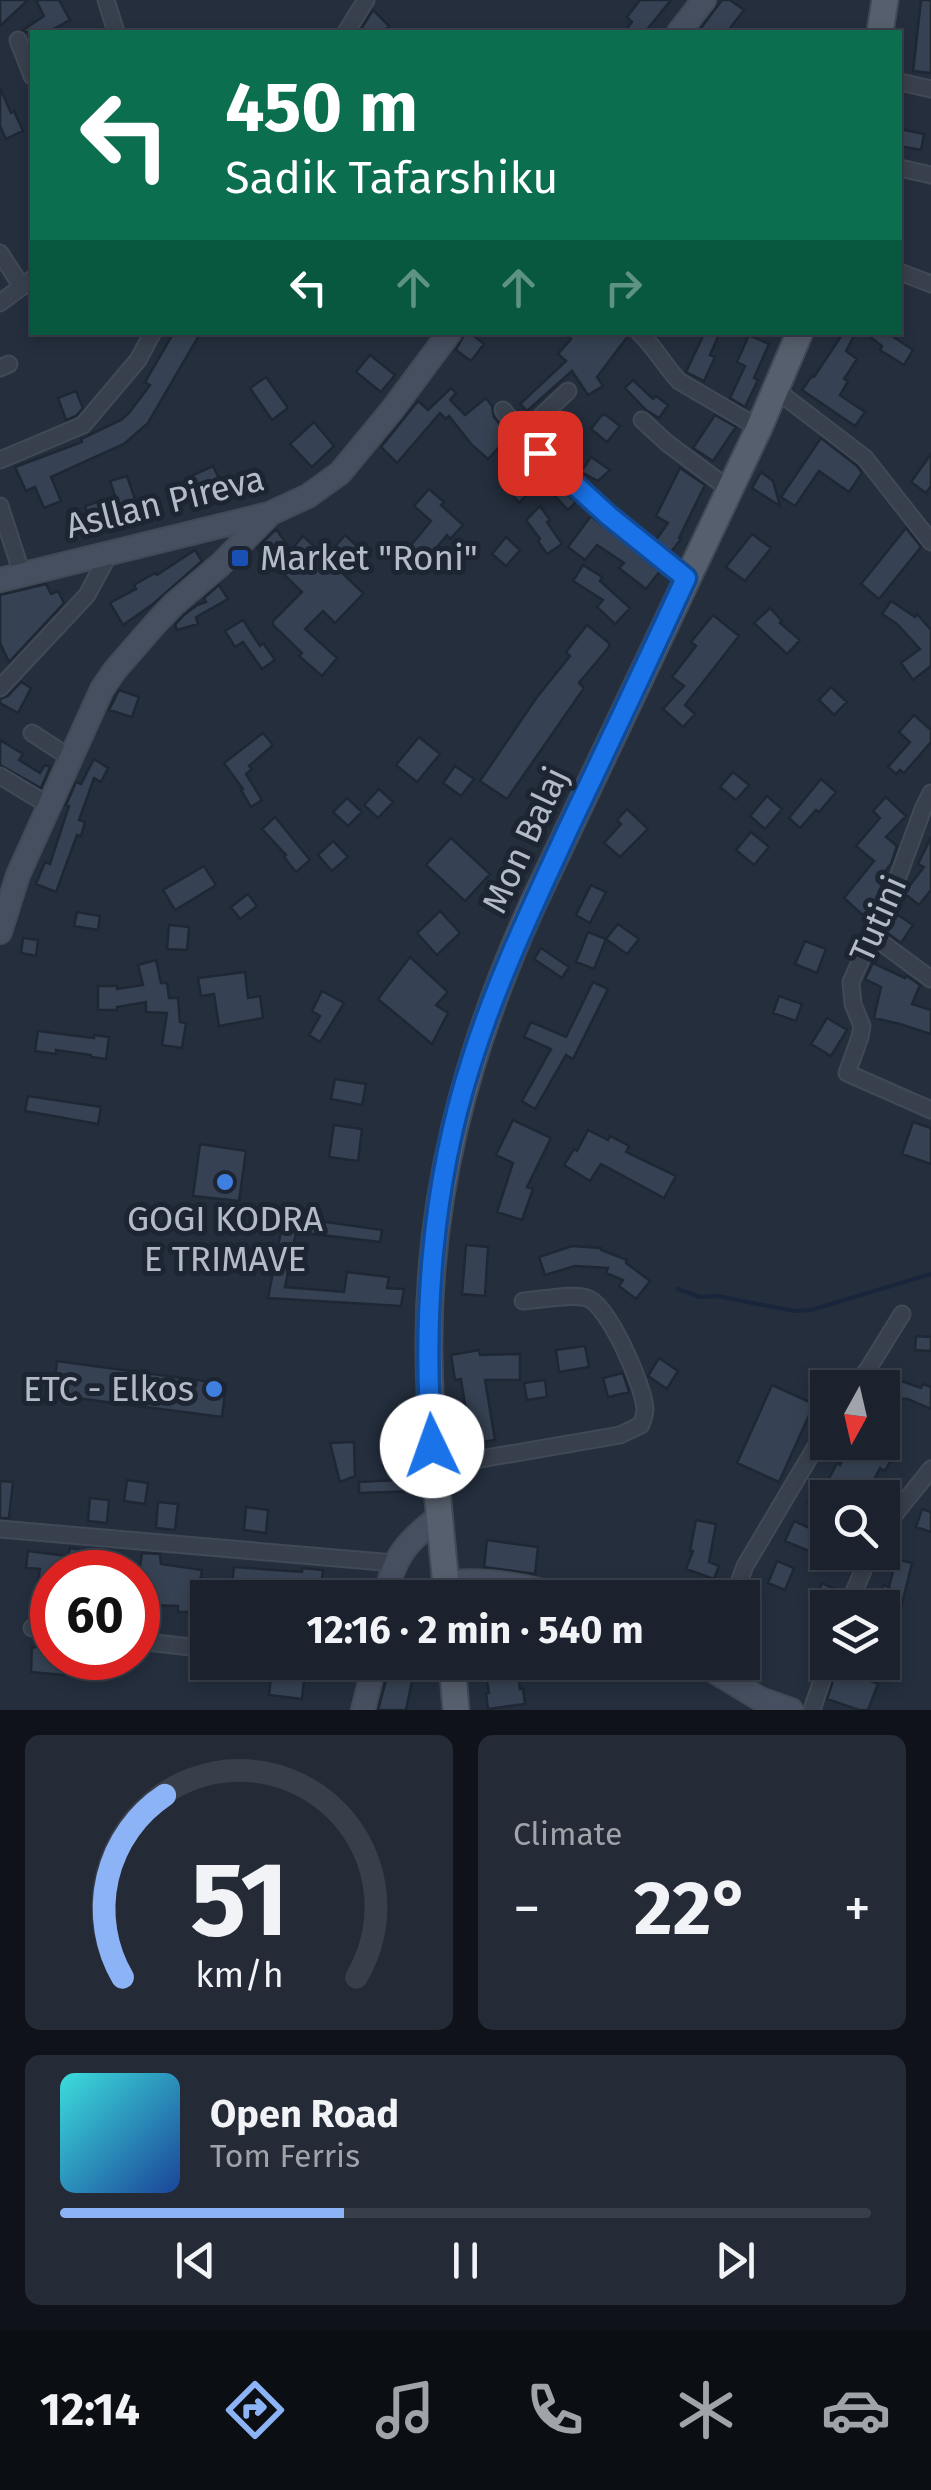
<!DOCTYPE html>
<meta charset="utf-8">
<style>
body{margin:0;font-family:"Fira Sans",sans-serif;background:#242a36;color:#f1f3f6;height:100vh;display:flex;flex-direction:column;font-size:38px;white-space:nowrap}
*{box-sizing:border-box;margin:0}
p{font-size:32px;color:#a0a4aa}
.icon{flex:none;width:55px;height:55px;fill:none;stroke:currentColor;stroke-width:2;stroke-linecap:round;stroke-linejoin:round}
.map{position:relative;height:1710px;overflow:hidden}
.side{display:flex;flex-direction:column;gap:25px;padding:25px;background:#0f1319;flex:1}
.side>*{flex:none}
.hud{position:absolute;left:30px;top:30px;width:872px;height:305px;border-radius:0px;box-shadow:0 5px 15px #0003,0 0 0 2px #393f4a;background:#0b6e4f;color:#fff;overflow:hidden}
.needle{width:65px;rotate:188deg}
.fabs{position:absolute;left:810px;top:1370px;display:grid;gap:20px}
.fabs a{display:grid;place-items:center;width:90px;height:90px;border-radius:0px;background:#1b222e;box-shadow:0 5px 15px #0003,0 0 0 2px #393f4a;font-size:50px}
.speed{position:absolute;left:30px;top:1550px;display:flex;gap:20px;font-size:50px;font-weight:700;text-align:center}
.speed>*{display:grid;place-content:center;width:130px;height:130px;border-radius:50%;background:#1b222e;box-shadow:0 5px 15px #0003,0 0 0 2px #393f4a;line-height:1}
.speed .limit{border:15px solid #d22;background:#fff;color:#111}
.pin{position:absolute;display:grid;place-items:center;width:85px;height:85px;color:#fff;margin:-42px;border-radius:20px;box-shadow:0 5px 15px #0006}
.me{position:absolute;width:110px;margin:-55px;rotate:357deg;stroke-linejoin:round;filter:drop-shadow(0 0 8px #0008)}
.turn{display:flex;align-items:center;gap:35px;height:210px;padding:0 30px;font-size:45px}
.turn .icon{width:130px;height:130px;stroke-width:2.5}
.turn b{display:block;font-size:70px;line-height:85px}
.lanes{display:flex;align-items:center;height:95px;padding:0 30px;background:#0003;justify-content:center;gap:50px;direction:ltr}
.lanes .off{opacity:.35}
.big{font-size:75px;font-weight:700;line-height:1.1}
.side .tile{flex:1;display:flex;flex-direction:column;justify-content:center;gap:15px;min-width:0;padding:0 35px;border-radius:15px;background:#242a36}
.side .dial{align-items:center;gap:0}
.dial svg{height:260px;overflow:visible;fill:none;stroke:#393f4a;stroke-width:7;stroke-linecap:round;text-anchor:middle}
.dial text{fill:#f1f3f6;stroke:none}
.song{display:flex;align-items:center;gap:30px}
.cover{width:120px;height:120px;border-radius:15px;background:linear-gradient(135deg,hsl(180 70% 55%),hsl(220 70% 35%))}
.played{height:10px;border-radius:5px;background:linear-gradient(90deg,#8cb3f5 35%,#393f4a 35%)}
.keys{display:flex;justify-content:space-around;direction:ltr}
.heat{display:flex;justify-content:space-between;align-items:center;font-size:55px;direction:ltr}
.side .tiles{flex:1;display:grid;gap:25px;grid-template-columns:1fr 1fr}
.tile:last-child{grid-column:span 2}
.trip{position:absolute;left:190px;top:1580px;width:570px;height:100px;border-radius:0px;background:#1b222e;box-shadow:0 5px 15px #0003,0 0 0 2px #393f4a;font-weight:700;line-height:100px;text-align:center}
.dock{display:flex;height:160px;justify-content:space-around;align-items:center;background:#0b0e12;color:#a0a4aa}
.dock .icon{width:70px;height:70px}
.dock .on{color:#8cb3f5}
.dock b{font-size:45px;color:#f1f3f6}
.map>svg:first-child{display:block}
</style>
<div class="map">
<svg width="931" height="1710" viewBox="0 0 931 1710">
<rect width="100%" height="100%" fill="#242e3d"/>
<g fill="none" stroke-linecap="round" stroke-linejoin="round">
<!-- stream -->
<path stroke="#18253a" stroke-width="4" d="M678,1289L700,1297L717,1296L794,1311L811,1310L931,1274"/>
</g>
<!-- building -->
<path fill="#364253" stroke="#1f2734" stroke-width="2.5" d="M0,0H28L0,26Z
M36,0H59L70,20L48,32H26L23,30L44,16Z
M640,0H671L645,32H624L632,22L627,17Z
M722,0H730L744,10L727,32H698Z
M921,0H931V73L913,71Z
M373,10L389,26L383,32H365L361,29Z
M0,88L11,113L14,111L23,131L6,139L0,126Z
M900,129L924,134L921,150L900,146Z
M174,332H201L148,423L124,444L51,477L61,501L44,508L35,487L26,491L15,467L82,442L81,439L121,420L129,413L150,385L145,382Z
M469,332L484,344L471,361L456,350L465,333Z
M564,332H628V336L597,377L603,386L588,395L572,371L527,411L520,404L566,361L558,354L571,339Z
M705,332H720L710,355L715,357L704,381L686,372Z
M844,332H856L846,351L857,359L844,379L848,381L840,395L865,412L855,426L802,390L812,376L814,377Z
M864,332H886L913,350L904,365L880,350L882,346Z
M749,335L769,344L754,378L758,380L745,407L730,398L745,366L737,362Z
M370,355L395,375L381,392L356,372Z
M266,377L288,408L272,420L250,388Z
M633,380L653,399L656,396L668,405L659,418L646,410L625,388Z
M451,388L456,393L450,400L465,415L486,398L492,406L494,417L514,442L506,449L502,444L488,459L472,445L449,416L446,419L440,413L397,463L381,447L418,401L428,410Z
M76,391L83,408L76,416L66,420L58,398Z
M602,415H606L620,426L607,442L591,429Z
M715,415L736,427L713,461L693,448Z
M314,422L334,446L312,467L290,444Z
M553,428L572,445L561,457L543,439Z
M821,438L857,466L862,473L849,492L819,471L795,506L781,497Z
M931,454V486L926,493L911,482Z
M591,457L610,470L598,481L581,472Z
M213,466L228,497L206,507L191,476Z
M680,468L705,485L679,538L681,539L671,552L656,540L668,523L656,516Z
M512,469L529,492L519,503L501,481Z
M761,472L773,481L780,506L752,488Z
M127,476L137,505L112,513L115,522L104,526L105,529L94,533L85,506L115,496L110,481Z
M560,488L576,502L568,510L553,494Z
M429,489L444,502L441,505L463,525L450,539L447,535L423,564L407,550L431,521L414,506Z
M540,506L550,520L547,522L562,544L547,554L538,541L540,539L526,520Z
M591,516L660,571L646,589L619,568L624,563L597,545L585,560L568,547Z
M906,528L921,547L879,599L861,584Z
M276,529L291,550L303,536L326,557L345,535L359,548L339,570L363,593L361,596L335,623L323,611L305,629L337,658L322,676L299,656L302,653L273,625V621L302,592L269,560L267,562L257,548Z
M752,534L771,548L745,581L726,567Z
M506,537L520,550L506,566L492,554Z
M195,550L202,561L153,604L123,625L110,603L136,589L134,585L155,573L157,575Z
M583,565L602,577L600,581L630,608L615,624L597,607L603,600L573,581Z
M46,584L51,594L58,591L64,603L9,662L0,643V595Z
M219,585L228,599L196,617L198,624L177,630L175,625L184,615L197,605L206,602L204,598Z
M891,601L915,617L917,614L931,630V666L913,680L901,663L920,649L897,624L882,614Z
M770,608L782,621L780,623L800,640L787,654L754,623Z
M713,615L739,636L685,705L695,714L683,727L663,709L684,686L672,677L696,646L691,642Z
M243,620L260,646L263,643L275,660L262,669L243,642L235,647L225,631Z
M587,625L609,643V647L579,683L584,688L507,799L480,781L537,697L570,656L566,652Z
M21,682L31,688L18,713L0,703V699L8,696Z
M831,687L847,702L834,715L819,700Z
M119,690L139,697L132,717L109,710Z
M914,715L931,730V742L904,773L900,770L896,774L888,767L910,742L899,732Z
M263,733L273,745L249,766L252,769L246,774L262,800L251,807L241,790L243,789L224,763Z
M419,737L440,754L417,782L396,765Z
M0,740L23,754L19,760L40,773L45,765L50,767L41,788L0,765Z
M94,759L108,768L101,782L94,778L79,820L85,822L81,836L77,835L56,892L36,884L45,862L50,864L69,806L66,805L76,782L81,784Z
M455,766L474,779L461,796L443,783Z
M733,772L749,785L736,800L720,787Z
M821,779L836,792L819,812L816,810L800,828L789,818Z
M379,789L393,802L378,818L364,805Z
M767,796L782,809L765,829L750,816Z
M886,797L906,816L886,837L897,846L891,864L877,881L882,886L867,919L844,898L874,861L856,846L880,818L873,811Z
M347,798L362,812L348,826L333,812Z
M627,809L648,829L620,857L604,843L621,824L617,820Z
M275,817L310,860L296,872L284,857L286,855L262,829Z
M751,832L769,847L754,865L736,850Z
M931,837V890L919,905L904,893L924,867L918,864Z
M451,838L490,874L465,901L426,865Z
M333,841L348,857L332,871L318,855Z
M204,866L216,885L175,910L163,890Z
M591,885L606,892L590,923L576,915Z
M248,894L257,906L240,919L231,907Z
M440,911L460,933L437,955L417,933Z
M77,912L100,916L98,930L74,926Z
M895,913L913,925L901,943L886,932Z
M618,924L639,939L627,954L606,939Z
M169,925L189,927L187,950L167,949Z
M588,932L606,939L594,969L576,962Z
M23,938L38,940L36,956L21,953Z
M805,941L826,949L817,973L795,964Z
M541,948L569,967L562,978L534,959Z
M410,957L448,992L436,1005L448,1013L432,1044L378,999Z
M156,960L161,983H167L169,998H178L180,1022L186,1023L182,1048L162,1045L167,1013L146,1012V1002L117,1007V1010H98V986H117V989L143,985L138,965Z
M873,963L905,978L906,976L910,978L920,985L912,1004L931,1010V1034L900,1024L874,1018L881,987L865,979Z
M245,972L248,998L260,996L263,1018L219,1026L214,994L201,996L198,978Z
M593,982L608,989L573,1059L566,1055L535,1109L522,1101L551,1049L524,1037L531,1022L566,1037Z
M322,991L344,1003L320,1042L309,1035L320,1016L312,1011Z
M779,996L802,1004L796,1021L773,1013Z
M827,1018L847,1030L831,1056L811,1044Z
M38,1031L94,1038V1035L109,1037L106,1059L91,1057V1055L56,1050V1054L35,1051Z
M335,1079L366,1084L362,1105L331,1099Z
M28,1096L101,1107L98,1124L25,1111Z
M513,1120L551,1138L527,1187L533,1189L522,1220L497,1212L513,1163L496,1155Z
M913,1122L931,1128V1164L902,1154Z
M334,1125L362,1129L358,1161L329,1157Z
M588,1130L608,1140L610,1136L629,1146L626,1152L676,1176L664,1198L601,1164L590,1181L564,1165L574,1149L577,1151Z
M200,1144L246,1151L239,1201L193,1196Z
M284,1216L382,1230L380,1242L296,1232L285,1287L344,1292L347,1272L389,1277L387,1288L404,1289L401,1306L268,1298Z
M466,1245L488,1247L485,1296L462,1294Z
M572,1246L601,1248V1250L627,1260L626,1263L650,1281L636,1299L619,1286L623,1280L606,1273L608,1268L575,1266L545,1275L539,1257Z
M916,1336L931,1337V1351L915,1350Z
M585,1346L589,1367L559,1372L556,1350Z
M479,1350L480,1355L520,1354V1380H485L495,1440L471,1444L461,1379L455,1380L451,1355Z
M659,1358L678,1371L667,1389L648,1376Z
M57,1361L226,1384L222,1417L53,1395Z
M623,1373L629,1392L608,1397L603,1378Z
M890,1377L921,1388L923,1384L931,1387V1409L908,1399H902L882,1436V1399Z
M545,1380L547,1397L527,1400L524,1383Z
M772,1385L814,1404L779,1482L737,1463Z
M354,1442L355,1476L340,1482L330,1443Z
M850,1442H864L875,1447L877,1442H882L896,1450L885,1471L880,1468L865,1497L844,1486L835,1498H828V1513L808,1502L817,1486L823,1490L837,1463L840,1465Z
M417,1479V1491L359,1493V1482Z
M127,1480L148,1483L145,1504L124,1501Z
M0,1481L13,1482L9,1518H0Z
M90,1498L109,1500L107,1523L88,1521Z
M158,1502L178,1504L175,1530L156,1528Z
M246,1507L268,1510L266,1533L244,1530Z
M922,1509L931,1512V1532L916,1527Z
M696,1520L716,1524L709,1562L719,1566L714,1579L686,1569L693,1551H690Z
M794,1521L814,1530L812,1533L828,1538V1559L785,1541Z
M487,1540L538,1547L535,1574L484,1567Z
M70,1548L84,1550L81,1572L52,1570V1595L36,1593L40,1569L26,1568L28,1551L68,1556Z
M142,1553L160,1554L161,1564L202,1570L199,1587L208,1588V1612H178V1606L145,1605L146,1574L139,1573Z
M896,1559L912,1563L901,1608L878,1601L883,1585L889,1587Z
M777,1561L794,1568L785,1590L768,1583Z
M234,1567L302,1572V1568L323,1570L320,1596L303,1594V1598H230Z
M822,1583L841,1592L833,1608H825L813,1602Z
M32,1647L52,1648V1658H76L74,1676L31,1672Z
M396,1662H416L406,1710H378L388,1673H397Z
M484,1662H516L520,1689L523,1688L525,1704L488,1709L486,1693H489Z
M839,1662H854L850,1672L878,1684L868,1710H859L827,1699Z
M272,1666L305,1670L302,1699L269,1695Z"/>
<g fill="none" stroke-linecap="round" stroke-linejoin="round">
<!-- street casing -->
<g stroke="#414956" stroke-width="19">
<path id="street" d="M106,0L116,32
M346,32L366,0
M18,40L32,76
M900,82L931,89
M900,168L931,175
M0,253L22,287
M900,272L931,284
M0,303L32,279
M639,332C655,347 664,365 679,381L759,428
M0,368L9,364
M776,390L865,458L931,542
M568,391L522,434C571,488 629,534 687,578
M503,410L522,434
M642,420L667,443L729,489
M0,460L83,425L138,360L153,332
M0,506L22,574
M0,688L87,595L109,554
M32,733L72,759
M0,776L50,806
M931,793L923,809L895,885L851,982L853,1004L862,1026L860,1037L847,1073L931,1110
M871,935L931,979
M853,1388L868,1369L902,1314
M434,1467L620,1435L641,1425C643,1418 645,1416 645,1409C644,1387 609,1305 587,1298C572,1293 540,1300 523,1301
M0,1529L394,1563
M882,1530L931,1469
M733,1598L745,1566L828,1426
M847,1608L871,1552
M32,1628L52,1631
M138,1641L208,1649
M343,1662L375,1666
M812,1710L828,1662"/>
</g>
<!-- secondary casing -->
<g stroke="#414956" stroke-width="26">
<path id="secondary" d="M679,32L704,0
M0,580L269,514L308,496L340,473L392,410L450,332
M0,932L18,875L102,689L115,670L156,623L174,604L220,565L267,517
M445,1583C486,1577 530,1587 569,1598
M386,1598C392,1558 407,1541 439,1517
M699,1662L760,1699L791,1710
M363,1710L375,1662"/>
</g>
<!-- primary casing -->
<g stroke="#414956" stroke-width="29">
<path id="primary" d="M880,32L885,0
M447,1598C440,1516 430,1436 429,1354C427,1195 467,1050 532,906L759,428L800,332
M452,1662L456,1710"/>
</g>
<!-- street -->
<use href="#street" stroke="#38404d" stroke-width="15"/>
<!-- secondary -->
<use href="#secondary" stroke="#464f60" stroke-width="22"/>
<!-- primary -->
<use href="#primary" stroke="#565f6d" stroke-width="25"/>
</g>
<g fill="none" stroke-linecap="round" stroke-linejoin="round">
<!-- route casing -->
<g stroke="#114b97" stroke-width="25">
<path id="route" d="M432,1446C422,1318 432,1185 471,1063C497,980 534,903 570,825C609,743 648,661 686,578L609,516L540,453"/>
</g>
<!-- route -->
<use href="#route" stroke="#1a73e8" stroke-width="18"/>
</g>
<!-- markers -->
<rect fill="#1a4fb4" stroke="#1d2532" stroke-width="4" x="230" y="548" width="20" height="20" rx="5"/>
<g fill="#3f7fe0" stroke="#1d2532" stroke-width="4">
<circle cx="225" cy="1182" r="10"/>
<circle cx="214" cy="1389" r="10"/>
</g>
<g text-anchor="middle" stroke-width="10" stroke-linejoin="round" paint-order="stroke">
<!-- street labels -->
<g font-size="35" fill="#b4bbc8" stroke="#1d2532">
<text transform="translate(165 502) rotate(-14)" y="12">Asllan Pireva</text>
<text transform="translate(525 840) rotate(-65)" y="12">Mon Balaj</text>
<text transform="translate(878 919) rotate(-66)" y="12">Tutini</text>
</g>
<!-- poi labels -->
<g font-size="35" fill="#b4bbc8" stroke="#1d2532" text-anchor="start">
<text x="260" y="570">Market "Roni"</text>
<text x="225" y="1231" text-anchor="middle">GOGI KODRA<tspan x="225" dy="40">E TRIMAVE</tspan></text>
<text x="194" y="1401" text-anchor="end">ETC - Elkos</text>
</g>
</g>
</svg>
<div class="fabs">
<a><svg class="needle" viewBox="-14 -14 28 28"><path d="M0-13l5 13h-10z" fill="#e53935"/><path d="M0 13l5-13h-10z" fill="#a0a4aa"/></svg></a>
<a><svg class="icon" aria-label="search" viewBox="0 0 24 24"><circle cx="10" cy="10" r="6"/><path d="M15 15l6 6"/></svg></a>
<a><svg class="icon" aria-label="layers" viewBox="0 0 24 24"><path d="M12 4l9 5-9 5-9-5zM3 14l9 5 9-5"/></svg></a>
</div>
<div class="speed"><div class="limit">60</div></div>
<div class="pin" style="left:540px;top:453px;background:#d93025"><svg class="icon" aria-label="arrive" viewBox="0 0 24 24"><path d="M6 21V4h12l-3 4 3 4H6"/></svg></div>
<svg class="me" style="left:432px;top:1446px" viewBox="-20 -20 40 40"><circle r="19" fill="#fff"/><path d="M0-13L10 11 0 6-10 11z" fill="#1a73e8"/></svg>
<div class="trip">12:16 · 2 min · 540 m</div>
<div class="hud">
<div class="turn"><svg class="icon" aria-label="left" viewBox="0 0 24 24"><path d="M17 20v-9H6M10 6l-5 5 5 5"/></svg><div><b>450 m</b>Sadik Tafarshiku</div></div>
<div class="lanes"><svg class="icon" aria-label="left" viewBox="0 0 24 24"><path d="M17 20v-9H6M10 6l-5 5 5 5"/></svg><svg class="icon off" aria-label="ahead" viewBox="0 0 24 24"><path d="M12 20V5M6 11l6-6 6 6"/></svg><svg class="icon off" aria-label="ahead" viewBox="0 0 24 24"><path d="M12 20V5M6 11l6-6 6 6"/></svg><svg class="icon off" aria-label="right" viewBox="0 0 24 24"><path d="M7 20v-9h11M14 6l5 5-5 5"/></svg></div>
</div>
</div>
<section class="side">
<div class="tiles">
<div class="tile dial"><svg viewBox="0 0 100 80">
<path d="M14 69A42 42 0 1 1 86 69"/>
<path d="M14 69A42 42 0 0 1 27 13" stroke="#8cb3f5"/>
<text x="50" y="56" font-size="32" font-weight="700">51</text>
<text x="50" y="72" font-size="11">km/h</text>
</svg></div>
<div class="tile"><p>Climate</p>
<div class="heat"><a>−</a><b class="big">22°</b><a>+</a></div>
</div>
<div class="tile">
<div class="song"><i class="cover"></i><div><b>Open Road</b><p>Tom Ferris</p></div></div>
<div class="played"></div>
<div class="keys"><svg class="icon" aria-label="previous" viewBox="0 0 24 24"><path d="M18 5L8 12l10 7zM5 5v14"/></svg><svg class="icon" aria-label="pause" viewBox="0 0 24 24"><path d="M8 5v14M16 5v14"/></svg><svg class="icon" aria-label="next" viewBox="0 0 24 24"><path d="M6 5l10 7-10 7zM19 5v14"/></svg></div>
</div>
</div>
</section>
<nav class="dock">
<b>12:14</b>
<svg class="icon on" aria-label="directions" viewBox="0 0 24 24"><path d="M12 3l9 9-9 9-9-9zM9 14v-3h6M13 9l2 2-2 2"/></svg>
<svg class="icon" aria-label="music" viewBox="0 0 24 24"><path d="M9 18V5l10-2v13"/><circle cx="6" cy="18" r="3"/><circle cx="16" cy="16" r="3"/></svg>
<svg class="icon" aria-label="phone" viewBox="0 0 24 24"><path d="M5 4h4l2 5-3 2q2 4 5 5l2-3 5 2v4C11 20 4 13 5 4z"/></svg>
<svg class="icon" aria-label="climate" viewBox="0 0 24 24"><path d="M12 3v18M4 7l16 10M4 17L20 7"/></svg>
<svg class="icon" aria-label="car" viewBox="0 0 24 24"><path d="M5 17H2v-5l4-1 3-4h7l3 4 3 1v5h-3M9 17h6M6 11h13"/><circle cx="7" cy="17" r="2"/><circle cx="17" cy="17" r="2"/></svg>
</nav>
